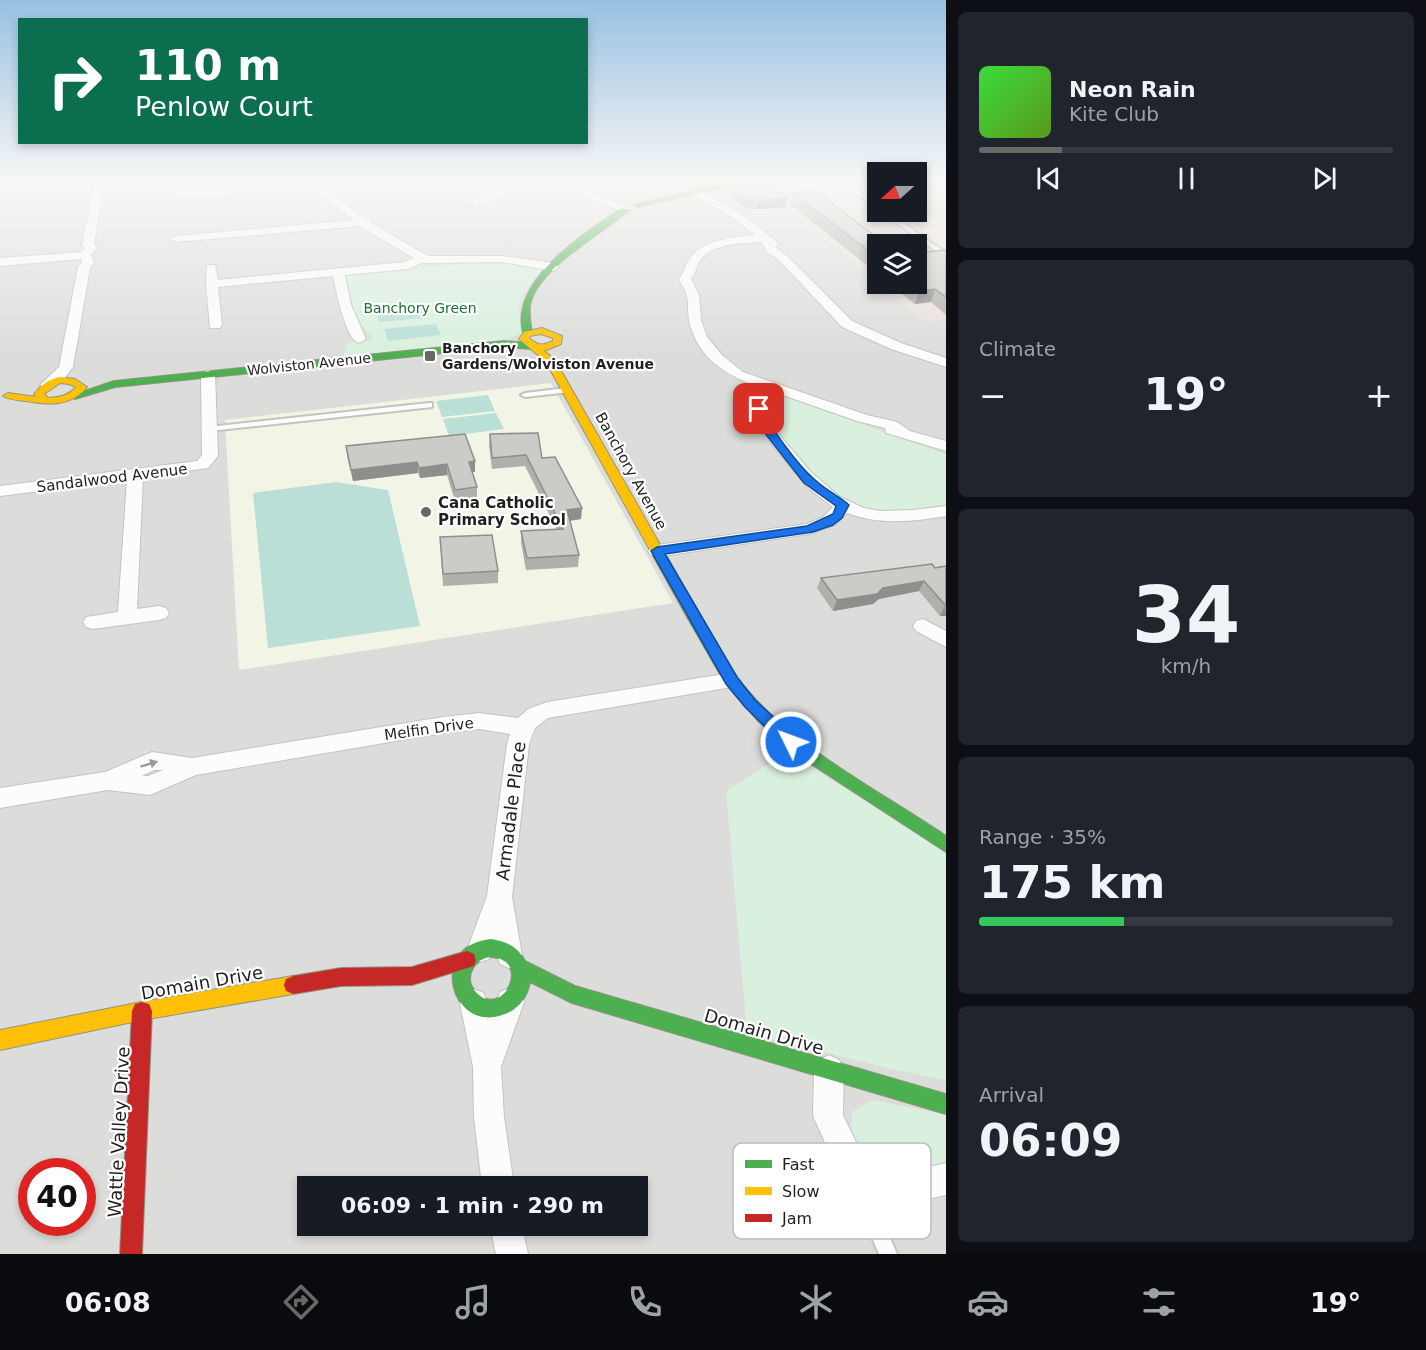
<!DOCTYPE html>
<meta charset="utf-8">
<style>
body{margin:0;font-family:"DejaVu Sans",sans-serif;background:#20242c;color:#f1f3f6;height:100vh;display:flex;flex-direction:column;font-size:22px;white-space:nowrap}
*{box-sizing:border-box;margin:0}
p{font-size:20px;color:#9ea1a6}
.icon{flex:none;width:33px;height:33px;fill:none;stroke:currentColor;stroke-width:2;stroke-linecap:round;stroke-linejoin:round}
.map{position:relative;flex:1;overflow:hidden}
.side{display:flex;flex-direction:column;gap:12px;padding:12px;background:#0d0f14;width:480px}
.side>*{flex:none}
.top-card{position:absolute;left:18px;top:18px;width:570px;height:126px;border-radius:0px;box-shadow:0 3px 9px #0003;background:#0b6e4f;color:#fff;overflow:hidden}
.needle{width:39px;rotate:249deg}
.fabs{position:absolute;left:867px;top:162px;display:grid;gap:12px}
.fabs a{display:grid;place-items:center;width:60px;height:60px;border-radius:0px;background:#171b24;box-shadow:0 3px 9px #0003;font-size:30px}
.speed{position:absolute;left:18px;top:1158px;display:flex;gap:12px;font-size:30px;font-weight:700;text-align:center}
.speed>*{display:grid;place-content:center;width:78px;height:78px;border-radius:50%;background:#171b24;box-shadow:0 3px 9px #0003;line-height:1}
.speed .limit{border:9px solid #d22;background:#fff;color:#111}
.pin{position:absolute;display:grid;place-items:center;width:51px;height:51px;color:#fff;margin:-26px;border-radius:12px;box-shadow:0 3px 9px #0006}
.me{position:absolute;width:66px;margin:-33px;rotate:312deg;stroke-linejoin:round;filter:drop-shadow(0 0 4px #0008)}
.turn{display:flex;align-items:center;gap:21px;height:126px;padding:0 18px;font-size:27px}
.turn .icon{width:78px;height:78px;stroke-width:2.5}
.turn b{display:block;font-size:42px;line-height:51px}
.big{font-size:45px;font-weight:700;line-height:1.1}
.side .widget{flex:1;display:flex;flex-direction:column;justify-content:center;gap:9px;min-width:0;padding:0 21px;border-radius:9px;background:#20242c}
.side .dial{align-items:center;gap:0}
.dial b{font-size:78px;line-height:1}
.song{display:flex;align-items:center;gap:18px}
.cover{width:72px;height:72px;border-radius:9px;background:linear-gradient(135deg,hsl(120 70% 55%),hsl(90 70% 35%))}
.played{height:6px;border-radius:3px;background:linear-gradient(90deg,#676766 20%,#363941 20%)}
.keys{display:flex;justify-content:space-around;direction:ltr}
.heat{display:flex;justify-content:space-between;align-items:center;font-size:33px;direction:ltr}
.charge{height:9px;border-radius:4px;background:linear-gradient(90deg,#34c759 35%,#363941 0)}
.trip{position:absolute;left:297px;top:1176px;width:351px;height:60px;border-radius:0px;background:#171b24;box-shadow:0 3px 9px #0003;font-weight:700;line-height:60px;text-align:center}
.tabs{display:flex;height:96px;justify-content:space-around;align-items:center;background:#090b0e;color:#9ea1a6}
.tabs .icon{width:42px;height:42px}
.tabs .current{color:#676766}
.tabs b{font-size:27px;color:#f1f3f6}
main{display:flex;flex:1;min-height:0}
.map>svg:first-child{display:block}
</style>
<main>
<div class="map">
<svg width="946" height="1254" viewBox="0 0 946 1254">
<rect width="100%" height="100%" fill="#edede9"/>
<!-- residential -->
<path fill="#dcdcda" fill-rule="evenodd" d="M0,181H829L799,182L822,200L783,204L925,321L946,319V1254H0ZM32,1172H82V1222H32ZM308,1186H638V1226H308Z"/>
<!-- commercial -->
<path fill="#e9e0dc" d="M877,181L878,212H916L917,181H923L946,196V319L925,321L879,284H916V244H878L877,282L782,204L822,200L798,182Z"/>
<!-- education -->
<path fill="#f2f5e6" d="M551,383L673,603L239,670L225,420Z"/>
<!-- construction -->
<path fill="#d4d5cb" d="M916,181L924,182L946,196V219L938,220L917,206Z"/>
<!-- park -->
<path fill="#d9f0de" d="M491,261L526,264L542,269L543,272C518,297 516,297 522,333L501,342L343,358L347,343L373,340C371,333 365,331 361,325C356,316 344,283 348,274Z
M774,393L946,454V506C909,511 862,519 830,494C805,474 786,445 767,421L766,409Z
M787,752L946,851V1080L891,1069L747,1033L726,791Z
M872,1100L946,1115V1169L885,1178C859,1160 846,1143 853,1111Z"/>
<!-- pitch -->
<path fill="#b9dfd6" d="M422,307L426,318L379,322L376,311Z
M436,324L441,335L388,341L384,329Z
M488,395L495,411L442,417L436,401Z
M496,413L504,429L449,436L443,419Z
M336,482L388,490L420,626L268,648L253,493Z"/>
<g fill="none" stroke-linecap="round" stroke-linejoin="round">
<!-- lane casing -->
<g stroke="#c3c3c1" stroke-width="4">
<path id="lane" d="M838,181H843L878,204V209Z
M881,212H887L946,253V257L943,256Z
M567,388L571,390L570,392L525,397L521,395L525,393Z
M429,403H432V407L209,431L205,429L209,427Z
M861,1181L867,1184L897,1254H879L852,1190L855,1184Z"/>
</g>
<!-- street casing -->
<g stroke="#c3c3c1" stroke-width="2">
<path id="street" d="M95,181H105L94,244L97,248L91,255L94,263L90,268L73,367L64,379L47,389L40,385L59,367L78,267L82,262L81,259L0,266V258L82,252L85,248L82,245Z
M294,181H310L325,188L364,219L370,220L371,223L428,256H502L553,263L559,267L553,271L502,262L422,263L408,269L345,275L351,305L366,339L359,343C345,339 336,290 333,276L218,287L222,325L220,328H210L206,284L207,265H215L218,280L405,262L414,258L359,226L176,242L170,239L176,236L354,220L317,192L302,186L268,192L179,198L174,195L179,192L268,186Z
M524,181H537L475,206L466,204Z
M552,181H565L630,209L621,211Z
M690,190H698L743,215L776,241L778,243L775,247L788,257L852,321L901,343L946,358V367L891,349L842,327L780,261L767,252L762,242C742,243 711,243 699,262C696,268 695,274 691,279L699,295L701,320L707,337L722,355L743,372L867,415L897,422L910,431L946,441V451L886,433L885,428L857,421L774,392L768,408L771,425L810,471L840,497L864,508L881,511L913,510L946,506V516C912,522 879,525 847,513L835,525L809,534L657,557L651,555L648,551L651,547L657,545L807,524L823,517L833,507L808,488L756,425L753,408L762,388C731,377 702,363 691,328C687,317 689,306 687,296C686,290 681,285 679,279C684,273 685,265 690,258C704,239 734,237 755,235L735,219L690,194Z
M208,370L215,374L218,456L208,468L143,477L137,609L159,606L166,608L169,613L166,618L159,620L93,629L86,627L83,622L86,617L118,612L127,480L0,496V486L197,461L202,455L201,374Z
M923,619L946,631V647L916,631L913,626L916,621Z
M731,673L738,676L741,681L738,686L548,718L535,728L529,744L512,897L522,955L518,964L509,968L500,964L494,946L489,959L480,962L471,959L467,950L487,896L507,744L510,734L479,729L443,733L196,775L150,795L108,790L0,808V788L105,772L152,752L192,758L443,717L479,713L518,718L528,709L547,702ZM154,770H163L148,776H142Z
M510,988L520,992L524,1002L501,1067L504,1117L514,1186H482L474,1117L473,1067L460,1003L464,993L474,989L484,993L491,1017L500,992Z
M829,1055L839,1060L844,1070L843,1115L871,1173L881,1177L946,1163V1195L881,1209L849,1195L813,1116L814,1070L819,1060Z
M490,1226H522L528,1254H496Z"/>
</g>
<!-- fast casing -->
<g stroke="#909583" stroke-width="2">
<path id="fast" d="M760,181H777L706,191L638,207L634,205L706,187Z
M622,208L629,210C603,234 536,268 530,306C529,315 531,325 532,334L524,336C506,282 584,234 622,208Z
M503,341L531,343L536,346L531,349L503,347L115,387L75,399L70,396L114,381Z
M694,612L699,614C714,640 727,668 748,691C803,753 878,790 946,836V852L808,762L759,722L724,681L687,617Z
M491,939C506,941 518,947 525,961L575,986L946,1094V1114L572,1003L530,982C527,997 520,1008 505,1014C451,1036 427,945 491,939ZM491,957C534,960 501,1022 475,991C463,977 475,958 491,957Z"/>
</g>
<!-- slow casing -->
<g stroke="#909583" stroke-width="2">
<path id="slow" d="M542,328L562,336L561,344L544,351L555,360L701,617L699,620H689L687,617L546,362L519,339L524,332ZM541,334L553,338V341C543,346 538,346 529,338L530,336Z
M59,377L75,379L87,387C71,407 48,405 26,401C18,400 9,400 3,396L8,393L36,397L34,394C41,385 48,380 59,377ZM60,383L69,384L76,387C68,396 60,397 48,398L44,394Z
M293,976L300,979L302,985L300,991L293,994L142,1020L0,1050V1030L142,1002Z"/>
</g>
<!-- jam casing -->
<g stroke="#909583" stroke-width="2">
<path id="jam" d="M935,181L946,182V186L936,182Z
M467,951L474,954L476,960L474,966L412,985L341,986L293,994L286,991L284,985L286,979L293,976L341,968L412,967Z
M142,1002L149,1004L152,1011L142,1254H120L132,1011L135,1004Z"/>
</g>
<!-- lane -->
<use href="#lane" fill="#fcfcfc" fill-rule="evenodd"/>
<!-- street -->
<use href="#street" fill="#fcfcfc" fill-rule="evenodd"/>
<!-- fast -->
<use href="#fast" fill="#4caf50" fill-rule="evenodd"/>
<!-- slow -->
<use href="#slow" fill="#ffc107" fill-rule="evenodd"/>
<!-- jam -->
<use href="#jam" fill="#c62828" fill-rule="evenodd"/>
</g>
<!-- wall -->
<path fill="#afafac" d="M734,188L785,207L757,209H746L732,197Z
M793,193L878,244V274L790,204Z
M946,250V315L931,302L915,304L889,284H916Z
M490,434L542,458L581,519L570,521L579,555L578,567L526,570L521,543V531L557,530L525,466L492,469L489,445Z
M346,446L475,461V472H472L477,487V498L455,501L447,475L420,478L418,473L353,481L347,456Z
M440,537L498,571V583L443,586Z
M946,566V616H940L919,591L879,599L873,604L833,611L817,588L821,578Z"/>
<!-- shaded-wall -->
<path fill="#8f8e8c" d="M787,198L785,207L757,209L759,200Z
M935,289L931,302L915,304L919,291Z
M475,461V472H469V462Z
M417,462L418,473L353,481L351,470Z
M447,464V475L420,478L419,468Z
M582,508L581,519L566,521L567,510Z
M924,581L919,591L879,599L873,604L833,611L837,600L883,588Z
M945,606L946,616H940Z"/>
<!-- building -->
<path fill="#cccbc8" stroke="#8f8e8c" stroke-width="1.5" d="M769,183L787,198L759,200H748L734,188Z
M815,191L886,244H878V258L793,193Z
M946,250V297L935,289L919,291L910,284H916V253Z
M538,433L542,458L555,457L582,508L567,510L579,555L527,558L521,531L563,529L526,455L492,458L490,434Z
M465,434L475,461L469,462L477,487L455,490L447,464L419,468L417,462L351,470L346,446Z
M492,535L498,571L443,574L440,537Z
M932,564L935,568L946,566V606L924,581L883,588L877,594L837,600L821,578Z"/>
<!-- one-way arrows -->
<defs><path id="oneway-solid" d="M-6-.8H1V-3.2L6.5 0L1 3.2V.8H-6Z" transform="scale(1.5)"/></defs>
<use fill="#999" href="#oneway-solid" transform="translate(149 764) rotate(-17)"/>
<!-- sky -->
<linearGradient id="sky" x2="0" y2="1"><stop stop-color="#98c0e3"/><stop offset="0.51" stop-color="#f7f7f5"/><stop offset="1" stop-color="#f7f7f5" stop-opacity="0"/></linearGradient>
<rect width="946" height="356" fill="url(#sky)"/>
<!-- route -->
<path fill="#1a73e8" stroke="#114b97" stroke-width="1.5" d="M759,406L765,409C768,427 800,467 814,479C824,489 839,496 849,505L842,518L833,525L813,532L665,554L737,677L755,700L796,738L799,742L796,747H786L745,707L726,684L651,551L657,547L807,526L833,514L836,506L804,483L756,422L754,409Z"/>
<!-- markers -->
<g fill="#676766" stroke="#fff" stroke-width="2">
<rect x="424" y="350" width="12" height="12" rx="3"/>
<circle cx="426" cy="512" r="6"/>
</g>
<g text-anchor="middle" stroke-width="4.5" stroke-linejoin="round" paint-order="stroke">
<!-- far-park labels -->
<g font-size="14" fill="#197231" stroke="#fff">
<text x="420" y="313">Banchory Green</text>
</g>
<!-- far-poi labels -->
<g font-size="14" font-weight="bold" fill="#1f1f1f" stroke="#fff" text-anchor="start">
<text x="442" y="353">Banchory<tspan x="442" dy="16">Gardens/Wolviston Avenue</tspan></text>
</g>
<!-- far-street labels -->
<g font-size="14" fill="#1f1f1f" stroke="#fff">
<text transform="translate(309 364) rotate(-6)" y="5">Wolviston Avenue</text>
</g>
<!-- street labels -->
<g font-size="15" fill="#1f1f1f" stroke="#fff">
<text transform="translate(631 471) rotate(61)" y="5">Banchory Avenue</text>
<text transform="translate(112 478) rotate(-7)" y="5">Sandalwood Avenue</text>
<text transform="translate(429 729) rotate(-8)" y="5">Melfin Drive</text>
</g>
<!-- poi labels -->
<g font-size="15" font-weight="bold" fill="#1f1f1f" stroke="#fff" text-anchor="start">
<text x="438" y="508">Cana Catholic<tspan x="438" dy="17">Primary School</tspan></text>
</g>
<!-- near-street labels -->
<g font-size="18" fill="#1f1f1f" stroke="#fff">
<text transform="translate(511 811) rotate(-83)" y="6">Armadale Place</text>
<text transform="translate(202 983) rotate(-10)" y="6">Domain Drive</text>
<text transform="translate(764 1032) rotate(16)" y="6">Domain Drive</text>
<text transform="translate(119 1132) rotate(-87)" y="6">Wattle Valley Drive</text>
</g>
</g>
<!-- legend -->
<rect x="733" y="1143" width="198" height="96" rx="9" fill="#fff" stroke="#bcbcbc" stroke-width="1.5"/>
<rect x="745" y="1160" width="27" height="8" fill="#4caf50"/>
<rect x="745" y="1187" width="27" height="8" fill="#ffc107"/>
<rect x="745" y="1214" width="27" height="8" fill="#c62828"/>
<g font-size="16" fill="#1f1f1f">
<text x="782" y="1170">Fast</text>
<text x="782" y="1197">Slow</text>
<text x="782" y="1224">Jam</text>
</g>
</svg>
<div class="fabs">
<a><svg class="needle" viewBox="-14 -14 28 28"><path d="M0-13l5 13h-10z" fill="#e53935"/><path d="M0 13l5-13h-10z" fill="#9ea1a6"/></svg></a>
<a><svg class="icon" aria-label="layers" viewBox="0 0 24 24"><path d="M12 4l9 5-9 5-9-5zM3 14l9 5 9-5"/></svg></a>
</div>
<div class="speed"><div class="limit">40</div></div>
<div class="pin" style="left:759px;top:409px;background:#d93025"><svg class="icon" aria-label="arrive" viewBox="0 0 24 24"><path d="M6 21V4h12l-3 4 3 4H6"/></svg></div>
<svg class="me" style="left:791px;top:742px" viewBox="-20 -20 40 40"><circle r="17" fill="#1a73e8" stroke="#fff" stroke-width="3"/><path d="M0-11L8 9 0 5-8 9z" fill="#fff"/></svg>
<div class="trip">06:09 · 1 min · 290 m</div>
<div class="top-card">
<div class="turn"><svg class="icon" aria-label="right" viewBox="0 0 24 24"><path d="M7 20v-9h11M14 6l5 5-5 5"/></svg><div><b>110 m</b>Penlow Court</div></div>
</div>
</div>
<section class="side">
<div class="widget">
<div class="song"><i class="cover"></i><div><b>Neon Rain</b><p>Kite Club</p></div></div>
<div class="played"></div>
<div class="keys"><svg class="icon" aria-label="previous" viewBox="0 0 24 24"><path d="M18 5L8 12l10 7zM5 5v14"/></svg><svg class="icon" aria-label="pause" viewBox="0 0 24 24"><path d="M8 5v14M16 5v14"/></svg><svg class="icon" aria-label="next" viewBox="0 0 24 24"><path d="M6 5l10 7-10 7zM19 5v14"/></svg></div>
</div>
<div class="widget"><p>Climate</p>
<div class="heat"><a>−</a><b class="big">19°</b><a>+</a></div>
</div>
<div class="widget dial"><b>34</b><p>km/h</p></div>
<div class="widget"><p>Range · 35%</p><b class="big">175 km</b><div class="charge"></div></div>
<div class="widget"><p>Arrival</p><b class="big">06:09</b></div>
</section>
</main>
<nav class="tabs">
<b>06:08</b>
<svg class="icon current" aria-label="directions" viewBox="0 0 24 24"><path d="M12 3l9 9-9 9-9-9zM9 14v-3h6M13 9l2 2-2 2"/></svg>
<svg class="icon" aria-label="music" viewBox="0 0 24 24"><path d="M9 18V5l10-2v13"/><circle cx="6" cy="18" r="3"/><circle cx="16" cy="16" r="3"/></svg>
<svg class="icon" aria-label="phone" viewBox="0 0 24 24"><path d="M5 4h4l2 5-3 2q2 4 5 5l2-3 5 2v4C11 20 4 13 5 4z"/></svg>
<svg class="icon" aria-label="climate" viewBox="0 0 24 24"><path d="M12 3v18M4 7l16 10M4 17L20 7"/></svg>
<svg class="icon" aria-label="car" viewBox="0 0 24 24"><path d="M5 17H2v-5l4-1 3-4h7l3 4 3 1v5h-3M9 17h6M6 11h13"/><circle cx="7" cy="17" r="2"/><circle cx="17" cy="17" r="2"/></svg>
<svg class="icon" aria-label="filters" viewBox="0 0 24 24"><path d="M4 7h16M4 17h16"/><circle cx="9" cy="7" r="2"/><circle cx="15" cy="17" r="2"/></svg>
<b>19°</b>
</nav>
